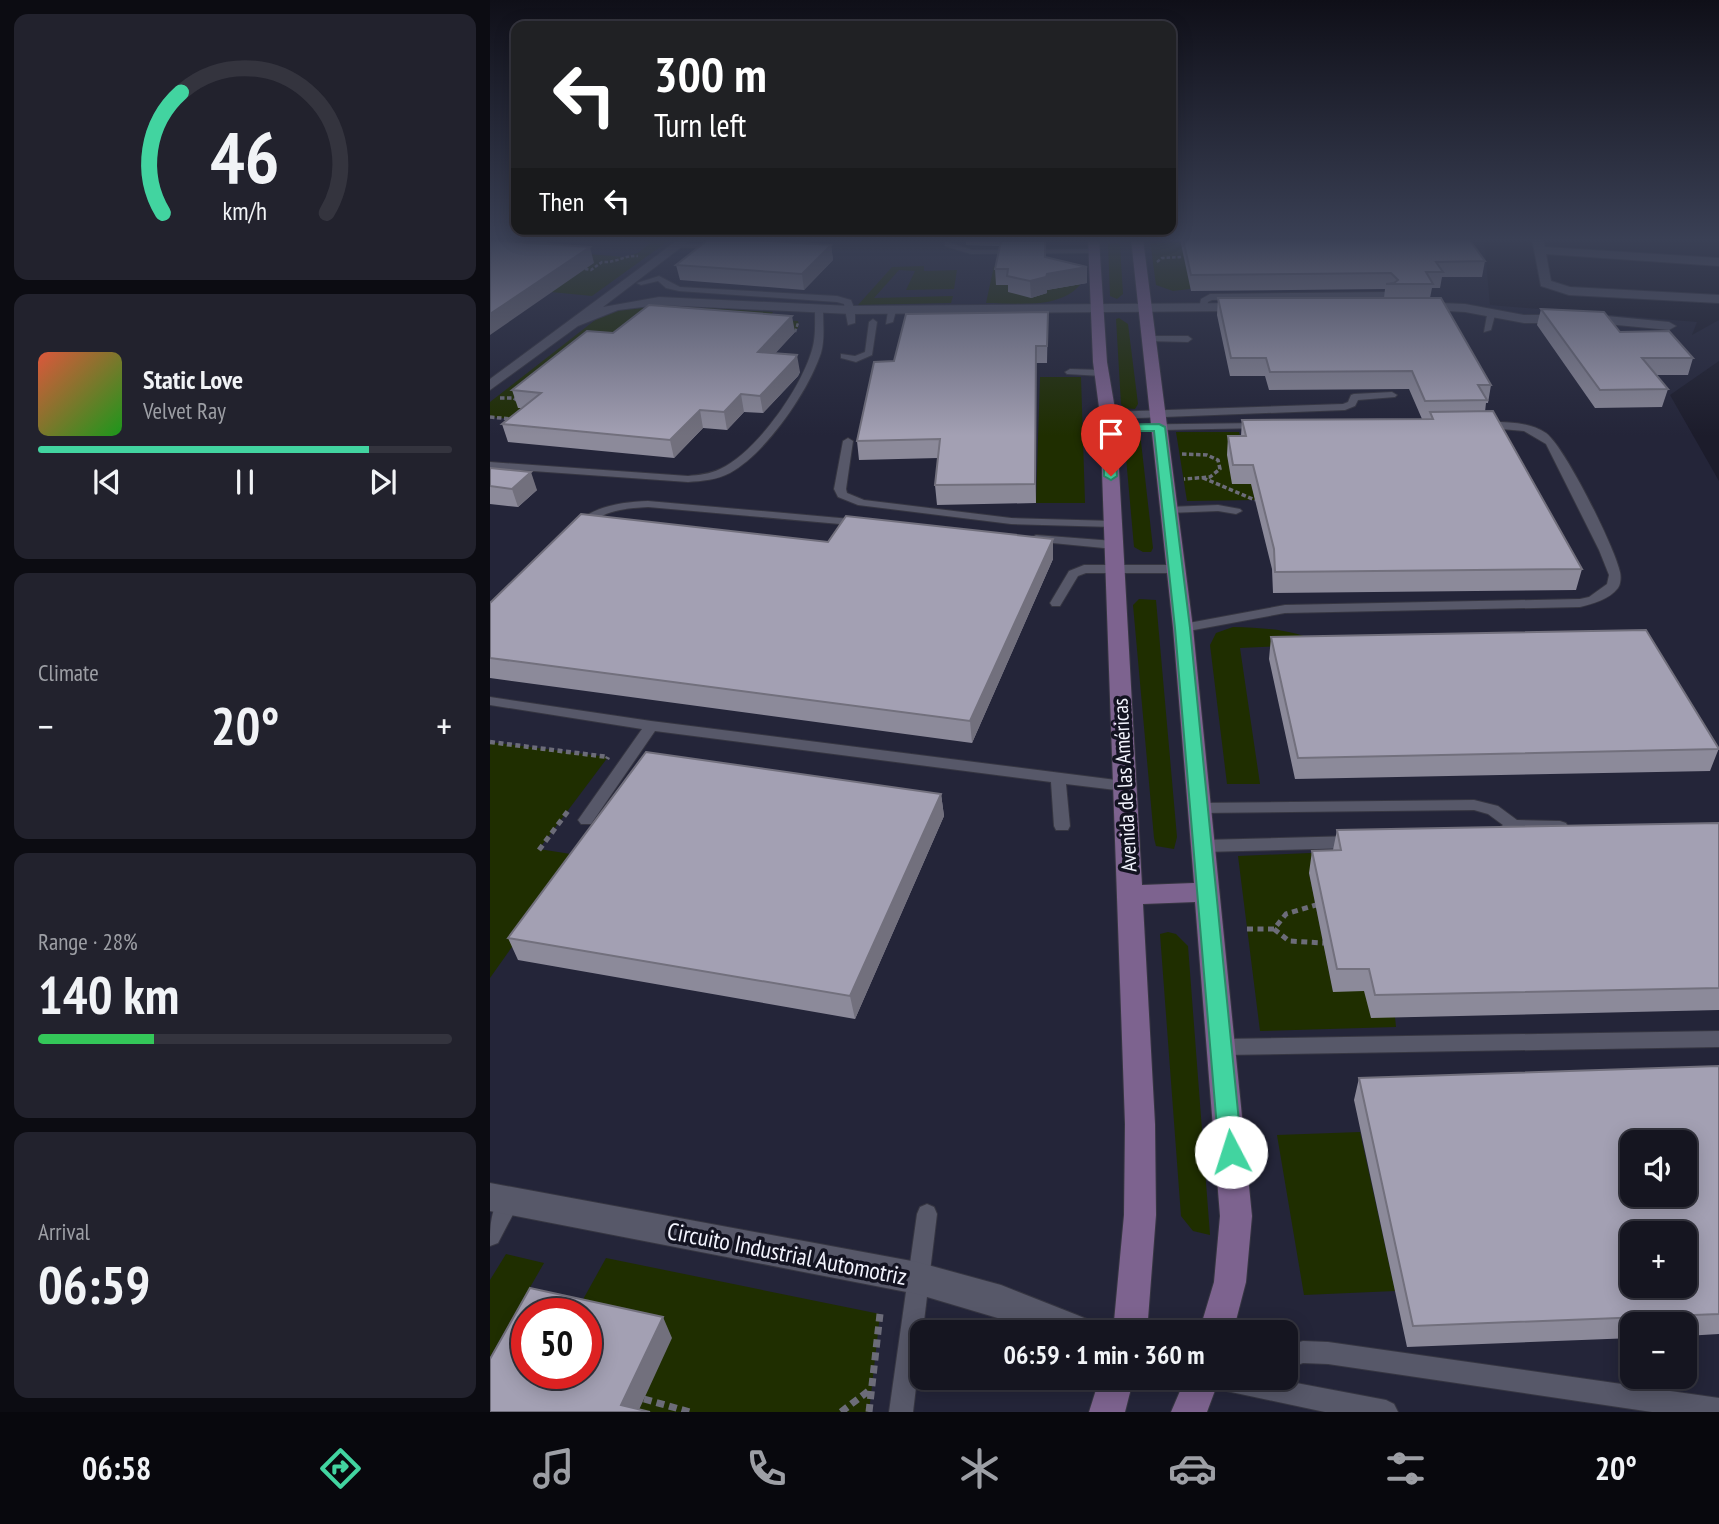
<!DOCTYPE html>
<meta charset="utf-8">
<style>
body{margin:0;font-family:"PT Sans Narrow",sans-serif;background:#22222d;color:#f1f3f6;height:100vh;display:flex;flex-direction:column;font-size:26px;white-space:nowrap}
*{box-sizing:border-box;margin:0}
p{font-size:23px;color:#9d9fa5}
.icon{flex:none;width:38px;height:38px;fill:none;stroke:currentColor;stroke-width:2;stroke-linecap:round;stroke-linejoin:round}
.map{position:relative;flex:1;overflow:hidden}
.panel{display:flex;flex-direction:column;gap:14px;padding:14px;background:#0c0c12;width:490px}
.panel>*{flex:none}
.banner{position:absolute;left:21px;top:21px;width:665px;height:214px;border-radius:14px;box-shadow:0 4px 18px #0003,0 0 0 2px #34343e;background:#202124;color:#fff;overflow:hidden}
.fabs{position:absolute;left:1130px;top:1130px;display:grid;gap:14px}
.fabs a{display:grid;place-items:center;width:77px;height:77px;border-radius:14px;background:#151520;box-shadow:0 4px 18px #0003,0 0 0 2px #34343e;font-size:35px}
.speed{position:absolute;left:21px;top:1298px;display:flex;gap:14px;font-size:35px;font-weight:700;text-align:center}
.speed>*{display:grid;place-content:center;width:91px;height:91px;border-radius:50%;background:#151520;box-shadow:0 4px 18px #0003,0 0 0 2px #34343e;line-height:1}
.speed .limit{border:10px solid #d22;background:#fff;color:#111}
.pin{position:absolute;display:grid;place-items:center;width:60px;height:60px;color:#fff;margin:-72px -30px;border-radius:50% 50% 50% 0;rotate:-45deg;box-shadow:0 0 7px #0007}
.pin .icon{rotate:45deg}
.me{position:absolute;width:77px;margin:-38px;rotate:355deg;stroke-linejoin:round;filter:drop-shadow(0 0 5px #0008)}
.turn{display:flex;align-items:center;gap:24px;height:147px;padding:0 28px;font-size:32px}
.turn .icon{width:91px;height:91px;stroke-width:2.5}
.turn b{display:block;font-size:49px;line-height:60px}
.then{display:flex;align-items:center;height:66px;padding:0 28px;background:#0003;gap:14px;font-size:26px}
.big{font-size:52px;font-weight:700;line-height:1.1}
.panel .widget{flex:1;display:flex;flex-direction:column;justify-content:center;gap:10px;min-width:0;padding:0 24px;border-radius:14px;background:#22222d}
.panel .dial{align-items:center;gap:0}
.dial svg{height:182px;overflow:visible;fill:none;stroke:#34343e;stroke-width:7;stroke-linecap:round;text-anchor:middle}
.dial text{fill:#f1f3f6;stroke:none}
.song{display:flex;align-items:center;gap:21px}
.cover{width:84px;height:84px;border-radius:10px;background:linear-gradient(135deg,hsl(10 70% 55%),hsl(120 70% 35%))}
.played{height:7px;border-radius:4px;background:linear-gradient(90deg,#42d4a0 80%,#34343e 80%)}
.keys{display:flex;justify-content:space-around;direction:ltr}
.heat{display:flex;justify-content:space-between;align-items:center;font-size:38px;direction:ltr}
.charge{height:10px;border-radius:5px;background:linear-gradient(90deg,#34c759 28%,#34343e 0)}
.trip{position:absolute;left:420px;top:1320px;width:388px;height:70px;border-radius:14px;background:#151520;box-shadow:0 4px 18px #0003,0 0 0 2px #34343e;font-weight:700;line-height:70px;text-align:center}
.dock{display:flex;height:112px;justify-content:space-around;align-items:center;background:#08080d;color:#9d9fa5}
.dock .icon{width:49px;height:49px}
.dock .current{color:#42d4a0}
.dock b{font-size:32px;color:#f1f3f6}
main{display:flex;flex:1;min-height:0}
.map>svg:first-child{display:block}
</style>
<main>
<section class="panel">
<div class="widget dial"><svg viewBox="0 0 100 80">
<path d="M14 69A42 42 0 1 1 86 69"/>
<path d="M14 69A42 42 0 0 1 22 16" stroke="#42d4a0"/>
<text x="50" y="56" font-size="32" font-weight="700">46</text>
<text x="50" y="72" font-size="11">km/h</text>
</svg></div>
<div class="widget">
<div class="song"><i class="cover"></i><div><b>Static Love</b><p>Velvet Ray</p></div></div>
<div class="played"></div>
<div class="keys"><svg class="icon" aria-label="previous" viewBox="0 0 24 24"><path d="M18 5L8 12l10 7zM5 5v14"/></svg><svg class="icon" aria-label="pause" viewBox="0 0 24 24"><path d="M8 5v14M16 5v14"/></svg><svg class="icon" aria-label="next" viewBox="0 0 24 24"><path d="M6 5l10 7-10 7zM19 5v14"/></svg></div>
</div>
<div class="widget"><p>Climate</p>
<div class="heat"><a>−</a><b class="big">20°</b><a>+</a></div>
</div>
<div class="widget"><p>Range · 28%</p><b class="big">140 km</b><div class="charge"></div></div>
<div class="widget"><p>Arrival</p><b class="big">06:59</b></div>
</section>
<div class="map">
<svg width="1229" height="1412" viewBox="0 0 1229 1412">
<rect width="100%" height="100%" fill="#1c1c2b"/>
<!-- built -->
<path fill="#242539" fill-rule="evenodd" d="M0,239H994L1000,305L1207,322L1202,335L1229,320V361L1180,395L1229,481V1412H0ZM1143,1143H1195V1195H1143ZM1143,1234H1195V1286H1143ZM37,1314H96V1374H37ZM1143,1325H1195V1377H1143ZM432,1332H796V1377H432Z"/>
<!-- green -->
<path fill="#1f2e00" d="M151,239H181L102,296L61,292V251L135,257L148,253L160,243Z
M660,241H706L700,289L683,291L666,285Z
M618,242H628L630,245L633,294L627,299L620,296Z
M588,264L590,285C568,310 525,303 496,303L504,266Z
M434,266V271L467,270L464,289L416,290L425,271L409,270L384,298L463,296L461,303L368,305L402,267Z
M166,304L283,312L278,319L308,321L309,326L305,332L163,321L29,407L56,410L44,421L0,417V402L109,317L134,307Z
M629,318L638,324L648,404L645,409L634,408L631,404L626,319Z
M550,377H591L595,503H546Z
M641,431L650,433L663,548L661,552H653L644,547L634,435Z
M686,432H749L765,500L697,501Z
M649,599L666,600L687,837L684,849L666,846L664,838L643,605Z
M743,627C776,628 803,629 833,644L750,648L770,784H737L720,645L726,633Z
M0,742L118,757L49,849L87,855L0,978Z
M843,852L819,873L843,991H874L905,1017L906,1027L770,1031L748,856Z
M678,932L686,934L698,946L720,1235L703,1231L691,1216L670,934Z
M870,1132L905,1291L814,1295L787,1135Z
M16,1254L54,1263L0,1357V1280Z
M116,1258L390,1314L379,1412H148L96,1314H85Z"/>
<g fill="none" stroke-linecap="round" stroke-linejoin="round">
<!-- service casing -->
<g stroke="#363642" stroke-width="2">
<path id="service" d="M21,239H44L58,242L39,255L35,253L47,244Z
M600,239H714L710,241L603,242Z
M458,242L482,250L603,249L607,251L603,253L481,254L455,246V242Z
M187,243L210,244L214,246L210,248L184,247L183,245Z
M169,276L190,287L347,296L361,300L365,310V323L358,325L354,304L347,302L189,291L176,288L168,281L151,285L147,283Z
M899,292L903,295L902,297L722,300L718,302L716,310L709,308L711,299L720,294Z
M329,307L333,310C333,324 335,339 331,353C318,392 276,453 240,473C227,480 212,481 198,482L0,468V462L198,476C209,475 220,474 230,469C266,452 309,391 321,353C326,339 325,324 325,310Z
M402,308L406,311L403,322L396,324L398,311Z
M1001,312L1005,315L1001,330L994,332L997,315Z
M383,319L387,322L382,355L366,362L351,358V354L365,356L375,352L379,322Z
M659,336H698L702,339L698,342L656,341L655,339Z
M580,369L612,370L617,373L612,376L577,374L575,372Z
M902,392L907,395L905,397L868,400L865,406L855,410L648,418H618L613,415L618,412L853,404L858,402L861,395L864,394Z
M993,422C1014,422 1038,421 1056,433C1075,447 1125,548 1130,572C1131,576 1131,584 1128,588C1120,599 1103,604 1090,607L795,613L693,632L687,628L693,624L795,605L1090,599L1099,597L1117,584L1119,575L1109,550L1056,444L1034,431L989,427L988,425Z
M770,423L774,424V428L618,431L613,428L618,425Z
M358,438L363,441L356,489L357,493L374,500L521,518L623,521L629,524L623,527L521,524L368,505L348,497L344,489L353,441Z
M158,501L372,520L378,523L372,526L158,507C141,508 124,509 108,518C99,522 94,531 84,529L82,527C102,506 131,502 158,501Z
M728,505L750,509L752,511L746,514L728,511L678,513L672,510L678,507Z
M546,535L624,541L630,545L624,549L542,541V537Z
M594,565H685L691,569L685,573H596L588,576L570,606H562L560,603L579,571Z
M0,697L161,721L634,781L639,782L642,786L639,790L634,791L576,784L580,826L578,830H566L564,826L561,782L165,731L101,824H91L88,820L152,729L0,705Z
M984,800L1008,806L1027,820L1070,821L1076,823L1078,827L1076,831L1070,833L1027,831L1007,841L1001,839L999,835L1013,825L998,814L984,810L708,813L703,812L700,808L703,804L708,803Z
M864,836L870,838L872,842L870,846L864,848L713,852L707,850L705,846L707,842L713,840Z
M1229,1031V1047L732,1055L725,1053L723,1047L725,1041L732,1039Z
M20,1191L27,1194L30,1201L8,1243L0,1246C0,1227 0,1200 20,1191Z
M437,1204L444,1207L447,1214L423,1412H399L427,1214L430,1207Z
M813,1341L838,1342L1229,1398V1412H1162L838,1364L813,1363L796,1369V1346Z
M716,1377H775L896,1400L904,1404L908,1412H835L727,1389L719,1385Z"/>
</g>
<!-- minor casing -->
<g stroke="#363642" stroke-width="2">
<path id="minor" d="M1042,239H1053L1055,247L1229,258V266L1056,254L1061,281L1080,287L1229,295V303L1079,295L1051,286Z"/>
</g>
<!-- tertiary casing -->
<g stroke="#363642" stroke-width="2">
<path id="tertiary" d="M189,239H202L113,307L169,297L361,306L754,303L760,307L754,311L361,314L169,305L128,310L88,326L0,390V379Z
M926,302L975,304L1034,315H1106L1179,322L1186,326L1179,330L1106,323H1034L975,312L921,309L920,306Z
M0,1183L427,1262L511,1285L587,1315L599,1320L604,1332H544L511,1319L427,1294L0,1211Z"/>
</g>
<!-- secondary casing -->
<g stroke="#363642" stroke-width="2">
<path id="secondary" d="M598,239H609L617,362L626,415L652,885L704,883L683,628L641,239H653L703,628L762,1216L756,1282L743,1332H709L724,1282L730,1216L705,902L653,904L665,1124L666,1215L657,1332H623L634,1215L635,1124L610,415L603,362Z
M610,1377H644L635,1412H599Z
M696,1377H730L717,1412H681Z"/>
</g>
<!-- path-far4 -->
<path stroke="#6c6c79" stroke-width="2.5" stroke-dasharray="3.5 2" stroke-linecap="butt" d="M667,262L672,258L693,257
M95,269L101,270L112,262C127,263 134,255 148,256
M305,332L308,323"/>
<!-- path-far3 -->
<path stroke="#6c6c79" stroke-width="3.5" stroke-dasharray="4.5 2.5" stroke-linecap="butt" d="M10,398H24L31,403
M0,417L22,419
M692,454L717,455L728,460L730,469L720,477L694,479
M713,478L765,500"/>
<!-- path-far2 -->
<path stroke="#6c6c79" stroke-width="4.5" stroke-dasharray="5 3.5" stroke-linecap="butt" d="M0,742L118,757L117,759"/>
<!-- path-far1 -->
<path stroke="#6c6c79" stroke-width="5" stroke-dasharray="6 4.5" stroke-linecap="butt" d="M49,850L78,811
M757,929H784L796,914L826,905
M784,929L799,941L834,943"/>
<!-- path -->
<path stroke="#6c6c79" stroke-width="7" stroke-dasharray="8 5" stroke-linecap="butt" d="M154,1399L200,1412
M351,1412L381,1389
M379,1412L390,1314"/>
<!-- service -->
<use href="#service" fill="#575869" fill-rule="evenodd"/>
<!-- minor -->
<use href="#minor" fill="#575869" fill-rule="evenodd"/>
<!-- tertiary -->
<use href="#tertiary" fill="#575869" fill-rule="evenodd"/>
<!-- secondary -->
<use href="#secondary" fill="#7d638f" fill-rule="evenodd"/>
</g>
<!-- wall -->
<path fill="#8c8a9a" d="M476,239H555V257L597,283L557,290V293L541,298L518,292V285H506L505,269L510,246L476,245Z
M691,239H979L995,261L992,277H952L950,288H942L940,298L1001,385L998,403H996L995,412L1092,569L1086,590L783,593L782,569L761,484H742L737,455L738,436H751L752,420L932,419L919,389L779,390L775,376H740L727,315L728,298H894L895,289L701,291L691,244Z
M341,245L343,260L314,290L190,280L186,265Z
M1051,309L1130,332L1203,358L1198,375H1166L1178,389L1172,407L1105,408L1047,325Z
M558,312L557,363H546V503L447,505L445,485L448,458L369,460L367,441L404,361Z
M305,332L285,353L310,372L308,376L273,413L254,412L237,430L213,428L184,458L18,442L12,424L32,408H28L22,390Z
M0,468L47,490L28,507L0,504Z
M338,542L563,559L482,743L0,678V603Z
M781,637L1229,748L1220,771L805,779L779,659Z
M451,794L454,816L365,1019L28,960L18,938Z
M1229,823V1010L881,1018L874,991L843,992L819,873L822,851L843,850L847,830Z
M1229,1066V1334L1195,1336V1325H1143V1338L917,1347L864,1100L869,1078Z"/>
<!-- shaded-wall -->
<path fill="#72707d" d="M341,245L343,260L314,290L312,274Z
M100,247L104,263L0,335V314Z
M597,267V283L557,290V293L541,298L540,281L557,274Z
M302,316L305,332L271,369L268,352Z
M546,346V503L545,484Z
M307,355L310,372L308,376L273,413L270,396Z
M251,394L254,412L237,430L234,412Z
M210,410L213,428L184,458L180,440Z
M41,472L47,490L28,507L22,489Z
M563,539V559L482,743L480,721Z
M451,794L454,816L365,1019L360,996Z
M173,1317L182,1338L148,1412L131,1405Z"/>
<!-- building -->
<path fill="#a3a0b3" stroke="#72707d" stroke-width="2" fill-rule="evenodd" d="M219,239H250L341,245L312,274L186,265Z
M693,239H979L995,261L946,262L953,272H936L943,284H896L904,283L908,280L901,273L701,275Z
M0,240L100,247L0,314Z
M511,241H555V257L597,267L557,274L556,277L540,281L517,276L518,269H505Z
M728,298H951L1001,385H988L997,400L935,401L922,371L780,372L776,358H741Z
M159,305L302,316L268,352L307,355L305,359L270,396L251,394L234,412L210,410L180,440L12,424L51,393L22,390L97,331L123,333Z
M1051,309L1114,312L1130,332L1179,331L1203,358H1152L1178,389L1110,390Z
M558,312L557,346H546L545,484L445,485L450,439L367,441L384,362L404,361L416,314Z
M1003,411L1092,569L785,572L784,549L763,465H743L738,436H756L752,420L943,419L940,412Z
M0,468L41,472L22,489L0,486Z
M91,514L338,542L356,516L563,539L480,721L0,658V603Z
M1156,630L1229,749L808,758L781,637Z
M156,752L451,794L360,996L18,938Z
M1229,823V988L885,995L879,969H847L822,851L851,850L847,830Z
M1229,1066V1314L923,1326L869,1078ZM1143,1143H1195V1195H1143ZM1143,1234H1195V1286H1143Z
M40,1288L173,1317L131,1405L160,1412H0V1359ZM37,1314H96V1374H37Z"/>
<!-- sky -->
<linearGradient id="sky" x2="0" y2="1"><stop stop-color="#0f0f18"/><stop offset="0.55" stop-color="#3a4055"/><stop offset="1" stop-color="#3a4055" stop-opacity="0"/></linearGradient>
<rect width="1229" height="436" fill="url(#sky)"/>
<!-- route -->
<path fill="#42d4a0" stroke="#2b8a68" stroke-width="2" d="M669,424L675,427L700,628L752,1152L749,1159L741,1162L733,1159L729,1152L685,628L664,431H624L627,476L621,480L614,476V425Z"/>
<g text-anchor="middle" stroke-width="7" stroke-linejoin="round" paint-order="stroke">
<!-- street labels -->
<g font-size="21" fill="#f3f4fe" stroke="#131321">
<text transform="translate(635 785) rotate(-93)" y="7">Avenida de las Américas</text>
</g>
<!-- near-street labels -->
<g font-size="24" fill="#f3f4fe" stroke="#131321">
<text transform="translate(297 1254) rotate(11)" y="8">Circuito Industrial Automotriz</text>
</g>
</g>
</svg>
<div class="fabs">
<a><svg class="icon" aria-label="sound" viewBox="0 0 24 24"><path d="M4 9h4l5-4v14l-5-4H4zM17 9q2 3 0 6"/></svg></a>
<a>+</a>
<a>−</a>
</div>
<div class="speed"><div class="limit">50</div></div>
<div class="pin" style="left:621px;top:476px;background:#d93025"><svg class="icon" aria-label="arrive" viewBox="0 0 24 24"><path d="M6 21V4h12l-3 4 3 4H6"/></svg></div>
<svg class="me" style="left:741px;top:1152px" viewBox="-20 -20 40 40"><circle r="19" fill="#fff"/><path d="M0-13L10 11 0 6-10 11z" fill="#42d4a0"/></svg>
<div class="trip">06:59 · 1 min · 360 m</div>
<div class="banner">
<div class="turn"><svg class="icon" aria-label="left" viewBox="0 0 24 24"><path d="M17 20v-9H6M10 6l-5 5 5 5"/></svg><div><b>300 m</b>Turn left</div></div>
<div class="then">Then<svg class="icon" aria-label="left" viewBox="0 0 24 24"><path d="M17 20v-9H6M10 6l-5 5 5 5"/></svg></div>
</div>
</div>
</main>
<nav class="dock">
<b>06:58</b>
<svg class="icon current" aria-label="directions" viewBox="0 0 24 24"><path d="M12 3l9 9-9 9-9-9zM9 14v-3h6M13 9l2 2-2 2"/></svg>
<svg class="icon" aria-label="music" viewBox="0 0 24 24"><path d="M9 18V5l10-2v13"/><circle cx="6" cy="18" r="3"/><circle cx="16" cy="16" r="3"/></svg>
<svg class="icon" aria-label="phone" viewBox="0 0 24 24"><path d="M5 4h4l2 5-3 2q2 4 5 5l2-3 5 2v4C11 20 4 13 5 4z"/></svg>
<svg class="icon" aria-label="climate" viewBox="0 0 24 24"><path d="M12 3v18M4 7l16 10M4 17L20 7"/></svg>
<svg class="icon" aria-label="car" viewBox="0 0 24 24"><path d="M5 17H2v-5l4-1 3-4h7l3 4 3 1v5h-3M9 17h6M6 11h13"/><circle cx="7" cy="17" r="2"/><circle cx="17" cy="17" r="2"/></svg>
<svg class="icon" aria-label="filters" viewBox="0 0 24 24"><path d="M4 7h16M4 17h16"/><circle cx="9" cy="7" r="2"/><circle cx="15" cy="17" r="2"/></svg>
<b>20°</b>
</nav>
